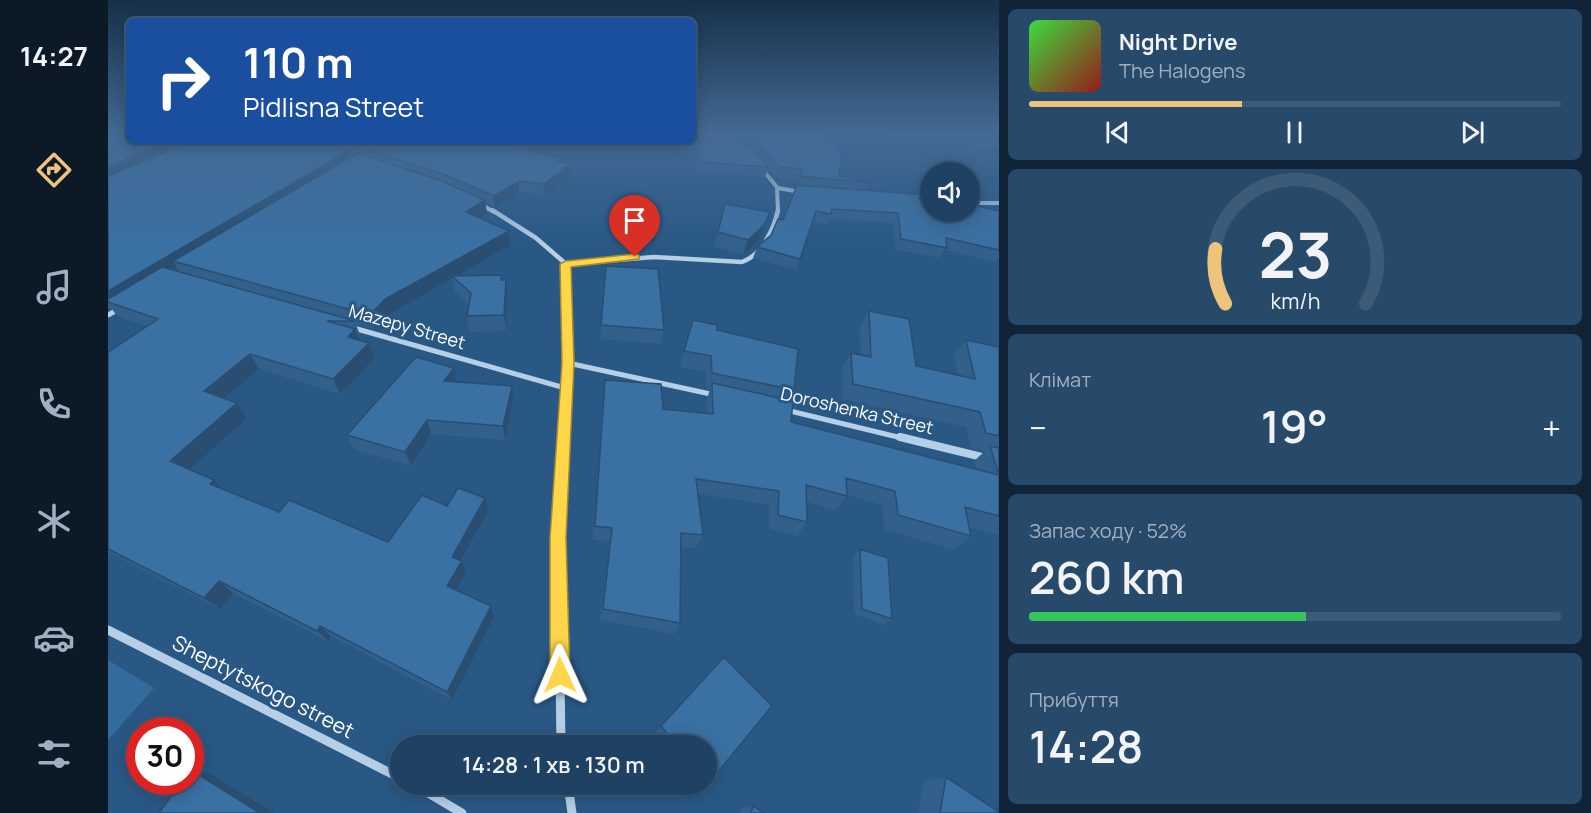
<!DOCTYPE html>
<html lang="uk">
<meta charset="utf-8">
<style>
body{margin:0;font-family:Manrope,sans-serif;background:#27496a;color:#f1f3f6;height:100vh;display:flex;flex-direction:column;font-size:22px;white-space:nowrap}
*{box-sizing:border-box;margin:0}
p{font-size:20px;color:#a1b0bf}
.icon{flex:none;width:33px;height:33px;fill:none;stroke:currentColor;stroke-width:2;stroke-linecap:round;stroke-linejoin:round}
.map{position:relative;flex:1;overflow:hidden}
.drawer{display:flex;flex-direction:column;gap:9px;padding:9px;background:#112437;width:592px}
.drawer>*{flex:none}
.hud{position:absolute;left:18px;top:18px;width:570px;height:126px;border-radius:9px;box-shadow:0 3px 15px #0003,0 0 0 2px #3c5b78;background:#1a4fa0;color:#fff;overflow:hidden}
.tools{position:absolute;left:812px;top:162px;display:grid;gap:12px}
.tools a{display:grid;place-items:center;width:60px;height:60px;border-radius:50%;background:#1f4264;box-shadow:0 3px 15px #0003,0 0 0 2px #3c5b78;font-size:30px}
.speed{position:absolute;left:18px;top:717px;display:flex;gap:12px;font-size:30px;font-weight:700;text-align:center}
.speed>*{display:grid;place-content:center;width:78px;height:78px;border-radius:50%;background:#1f4264;box-shadow:0 3px 15px #0003,0 0 0 2px #3c5b78;line-height:1}
.speed .limit{border:9px solid #d22;background:#fff;color:#111}
.pin{position:absolute;display:grid;place-items:center;width:51px;height:51px;color:#fff;margin:-62px -26px;border-radius:50% 50% 50% 0;rotate:-45deg;box-shadow:0 0 6px #0007}
.pin .icon{rotate:45deg}
.me{position:absolute;width:66px;margin:-33px;rotate:359deg;stroke-linejoin:round;filter:drop-shadow(0 0 4px #0008)}
.turn{display:flex;align-items:center;gap:21px;height:126px;padding:0 18px;font-size:27px}
.turn .icon{width:78px;height:78px;stroke-width:2.5}
.turn b{display:block;font-size:42px;line-height:51px}
.big{font-size:45px;font-weight:600;line-height:1.1}
.drawer .tile{flex:1;display:flex;flex-direction:column;justify-content:center;gap:9px;min-width:0;padding:0 21px;border-radius:9px;background:#27496a}
.drawer .dial{align-items:center;gap:0}
.dial svg{height:156px;overflow:visible;fill:none;stroke:#3c5b78;stroke-width:7;stroke-linecap:round;text-anchor:middle}
.dial text{fill:#f1f3f6;stroke:none}
.song{display:flex;align-items:center;gap:18px}
.cover{width:72px;height:72px;border-radius:9px;background:linear-gradient(135deg,hsl(120 70% 55%),hsl(0 70% 35%))}
.played{height:6px;border-radius:3px;background:linear-gradient(90deg,#eec47c 40%,#3c5b78 40%)}
.keys{display:flex;justify-content:space-around;direction:ltr}
.heat{display:flex;justify-content:space-between;align-items:center;font-size:33px;direction:ltr}
.charge{height:9px;border-radius:4px;background:linear-gradient(90deg,#34c759 52%,#3c5b78 0)}
.trip{position:absolute;left:282px;top:735px;width:327px;height:60px;border-radius:30px;background:#1f4264;box-shadow:0 3px 15px #0003,0 0 0 2px #3c5b78;font-weight:600;line-height:60px;text-align:center}
main{display:flex;flex:1;min-height:0}
.tab-bar{display:flex;flex-direction:column;width:108px;justify-content:space-around;align-items:center;background:#0c1a28;color:#a1b0bf}
.tab-bar .icon{width:42px;height:42px}
.tab-bar .active{color:#eec47c}
.tab-bar b{font-size:27px;color:#f1f3f6}
.map>svg:first-child{display:block}
</style>
<main>
<nav class="tab-bar">
<b>14:27</b>
<svg class="icon active" aria-label="directions" viewBox="0 0 24 24"><path d="M12 3l9 9-9 9-9-9zM9 14v-3h6M13 9l2 2-2 2"/></svg>
<svg class="icon" aria-label="music" viewBox="0 0 24 24"><path d="M9 18V5l10-2v13"/><circle cx="6" cy="18" r="3"/><circle cx="16" cy="16" r="3"/></svg>
<svg class="icon" aria-label="phone" viewBox="0 0 24 24"><path d="M5 4h4l2 5-3 2q2 4 5 5l2-3 5 2v4C11 20 4 13 5 4z"/></svg>
<svg class="icon" aria-label="climate" viewBox="0 0 24 24"><path d="M12 3v18M4 7l16 10M4 17L20 7"/></svg>
<svg class="icon" aria-label="car" viewBox="0 0 24 24"><path d="M5 17H2v-5l4-1 3-4h7l3 4 3 1v5h-3M9 17h6M6 11h13"/><circle cx="7" cy="17" r="2"/><circle cx="17" cy="17" r="2"/></svg>
<svg class="icon" aria-label="filters" viewBox="0 0 24 24"><path d="M4 7h16M4 17h16"/><circle cx="9" cy="7" r="2"/><circle cx="15" cy="17" r="2"/></svg>
</nav>
<div class="map">
<svg width="891" height="813" viewBox="0 0 891 813">
<rect width="100%" height="100%" fill="#295885"/>
<!-- green -->
<path fill="#346b9d" d="M774,133H890V146L830,144Z
M0,660L46,688L0,740Z"/>
<g fill="none" stroke-linecap="round" stroke-linejoin="round">
<!-- street-far4 -->
<path stroke="#b5cfe7" stroke-width="4" d="M653,168L669,187L670,212
M670,188L692,192
M861,203H891
M372,204L386,212"/>
<!-- street-far3 -->
<path stroke="#b5cfe7" stroke-width="4.5" d="M384,210L428,238L458,264L459,311
M458,264L546,257L634,262C654,255 666,229 670,210
M7,311L12,308"/>
<!-- street-far2 -->
<path stroke="#b5cfe7" stroke-width="5" d="M0,315L9,310
M242,327L457,388
M460,363L607,395
M678,410L798,439
M456,439L460,363L459,310"/>
<!-- street-far1 -->
<path stroke="#b5cfe7" stroke-width="8" d="M792,437L891,461
M451,603L450,538L456,437"/>
<!-- street -->
<path stroke="#b5cfe7" stroke-width="9" d="M451,601L453,746
M0,630L292,778
M305,784L354,813
M460,784L464,813"/>
</g>
<!-- wall -->
<path fill="#32608b" fill-rule="evenodd" d="M0,133L21,141H424L415,150L454,158V162L463,164V175L436,195L411,192L387,207L377,203L379,213L371,218L402,245L347,276L393,275L394,280L399,296L398,331L362,332L359,316L361,305L347,292L344,278L282,314L267,329L248,324L252,335H249L251,340L267,358L232,394L151,369L116,398L129,403L139,418L82,470L114,489L171,512L280,542L339,506L380,511L353,561H354L358,573L348,590L386,617L344,700L223,636L220,641L125,593L112,609L0,552V352L39,326L9,316L3,308L0,309ZM240,152L246,154L242,157ZM69,267L72,272L65,270Z
M585,133H717L731,176L762,183L758,190L891,211V259H889L887,262L837,250L832,258L787,250L785,223L721,219L719,224L704,222L688,270L645,258L649,247L663,235L675,220L691,179L667,178L660,169L657,177L590,172L588,146L570,141H585Z
M617,204L662,212L651,240L635,255L606,247Z
M498,266L556,330L553,344L492,339Z
M761,311L808,366L850,375L846,355L858,340L891,347V535L861,527L863,536L846,550L776,529L774,505L739,495V496L727,510L699,502V522L689,536L661,529L662,505L590,494L595,535L588,548L573,547L572,623L566,634L492,620L502,541L485,540L497,380L555,409L599,413V399L602,389H598V372L572,367L585,320L609,330L686,390L681,400L683,422L868,470L866,461L877,451L863,448L858,427L735,399L734,368L743,353L753,355L752,326Z
M349,382L405,400L397,440L323,434L303,466L246,449L239,435Z
M752,549L784,619L776,625L746,614L745,556Z
M616,657L600,784L591,788L588,784H598V746H557L547,732Z
M838,777L891,813H810L816,782Z
M645,806L656,813H632L633,808Z"/>
<!-- shaded-wall -->
<path fill="#294e71" d="M62,141H91L0,180V167Z
M413,141H424L406,158L405,148Z
M240,151L243,161L65,261L69,267L8,305L0,302V291Z
M463,164V175L436,195V184Z
M411,181V192L387,207L386,196Z
M377,200L379,213L360,225L358,212Z
M662,212L651,240L635,255L640,240Z
M401,231L402,245L282,314L267,329L262,315L277,299Z
M398,280L399,296L398,331L396,315Z
M247,329L253,344L240,337Z
M261,343L267,358L232,394L225,379Z
M142,354L151,369L107,406L96,391Z
M346,368L349,383L336,381Z
M404,386L405,400L397,440L395,426Z
M129,403L139,418L76,475L62,461Z
M319,420L323,434L303,466L297,452Z
M106,480L119,494L102,484Z
M377,498L380,511L348,569L344,557Z
M354,561L358,573L343,598L339,586Z
M111,581L125,593L112,609L96,598Z
M383,606L386,617L344,700L339,692Z
M212,626L223,636L220,641L209,631Z
M83,770L103,774L166,813H152Z"/>
<!-- building -->
<path fill="#3a70a2" stroke="#294e71" stroke-width="1.5" d="M0,133H21V141H62L0,167Z
M585,133H620L643,148L661,167L592,162L590,136L585,135Z
M634,133H717L734,151L731,176L762,183L692,176L695,169L671,167L648,142Z
M83,141H210L240,151L0,291V176Z
M234,141H413L405,148L454,158L450,161L463,164L436,184L411,181L386,196L335,174Z
M250,153L331,180L377,200L358,212L401,231L277,299L262,315L65,261Z
M689,185L819,195L822,196V212H861V204L891,211V250L838,238L839,248L793,239L790,213L724,209L723,214L708,211L692,259L649,247L663,235L670,219L675,220Z
M617,204L662,212L656,225L640,240L610,232Z
M498,266L550,269L556,330L493,325Z
M54,267L247,321H219L247,329L240,337L261,343L225,379L142,354L96,391L129,403L62,461L106,480L102,484L171,512L181,500L280,542L314,495L339,506L350,488L377,498L344,557L354,561L339,586L383,606L339,692L212,626L209,631L111,581L96,598L0,549V352L50,319L0,302V299Z
M393,275V280H398L396,315L359,316L363,293L344,276Z
M761,311L801,319L808,366L867,379L858,340L891,347V436L878,433L872,412L745,384L743,353L763,357Z
M585,320L609,325V330L690,349L686,390L604,373L603,356L576,351Z
M308,357L346,368L336,381L404,386L395,426L319,420L297,452L239,435Z
M497,380L553,384L555,409L605,414L604,383L685,401L683,422L891,475V516L857,507L863,536L790,515L787,491L738,478L739,496L698,485L699,522L670,515L671,491L588,479L595,535L573,533L572,623L495,609L504,528L487,526Z
M882,446L891,448V475Z
M752,549L780,558L784,619L754,609Z
M616,657L664,706L600,784L598,782V746H569L553,726Z
M83,770L152,813H51L74,782H82Z
M838,777L891,812V813H832Z
M645,806L656,813H643Z"/>
<!-- sky -->
<linearGradient id="sky" x2="0" y2="1"><stop stop-color="#173049"/><stop offset="0.54" stop-color="#436a94"/><stop offset="1" stop-color="#436a94" stop-opacity="0"/></linearGradient>
<rect width="891" height="247" fill="url(#sky)"/>
<!-- route -->
<path fill="#ffd54a" stroke="#a68a30" stroke-width="1.5" d="M527,254L531,255V259L463,267L466,363L458,538L462,675L459,682L452,685L445,682L442,675V538L454,363L452,264L458,261Z"/>
<g text-anchor="middle" stroke-width="6" stroke-linejoin="round" paint-order="stroke">
<!-- street labels -->
<g font-size="18" fill="#fff" stroke="#295885">
<text transform="translate(299 327) rotate(16)" y="6">Mazepy Street</text>
<text transform="translate(749 411) rotate(13)" y="6">Doroshenka Street</text>
</g>
<!-- near-street labels -->
<g font-size="21" fill="#fff" stroke="#295885">
<text transform="translate(155 687) rotate(27)" y="7">Sheptytskogo street</text>
</g>
</g>
</svg>
<div class="tools">
<a><svg class="icon" aria-label="sound" viewBox="0 0 24 24"><path d="M4 9h4l5-4v14l-5-4H4zM17 9q2 3 0 6"/></svg></a>
</div>
<div class="speed"><div class="limit">30</div></div>
<div class="pin" style="left:527px;top:257px;background:#d93025"><svg class="icon" aria-label="arrive" viewBox="0 0 24 24"><path d="M6 21V4h12l-3 4 3 4H6"/></svg></div>
<svg class="me" style="left:452px;top:675px" viewBox="-20 -20 40 40"><path d="M0-17L14 15 0 8-14 15z" fill="#ffd54a" stroke="#fff" stroke-width="4"/></svg>
<div class="trip">14:28 · 1 хв · 130 m</div>
<div class="hud">
<div class="turn"><svg class="icon" aria-label="right" viewBox="0 0 24 24"><path d="M7 20v-9h11M14 6l5 5-5 5"/></svg><div><b>110 m</b>Pidlisna Street</div></div>
</div>
</div>
<section class="drawer">
<div class="tile">
<div class="song"><i class="cover"></i><div><b>Night Drive</b><p>The Halogens</p></div></div>
<div class="played"></div>
<div class="keys"><svg class="icon" aria-label="previous" viewBox="0 0 24 24"><path d="M18 5L8 12l10 7zM5 5v14"/></svg><svg class="icon" aria-label="pause" viewBox="0 0 24 24"><path d="M8 5v14M16 5v14"/></svg><svg class="icon" aria-label="next" viewBox="0 0 24 24"><path d="M6 5l10 7-10 7zM19 5v14"/></svg></div>
</div>
<div class="tile dial"><svg viewBox="0 0 100 80">
<path d="M14 69A42 42 0 1 1 86 69"/>
<path d="M14 69A42 42 0 0 1 9 41" stroke="#eec47c"/>
<text x="50" y="56" font-size="32" font-weight="700">23</text>
<text x="50" y="72" font-size="11">km/h</text>
</svg></div>
<div class="tile"><p>Клімат</p>
<div class="heat"><a>−</a><b class="big">19°</b><a>+</a></div>
</div>
<div class="tile"><p>Запас ходу · 52%</p><b class="big">260 km</b><div class="charge"></div></div>
<div class="tile"><p>Прибуття</p><b class="big">14:28</b></div>
</section>
</main>
